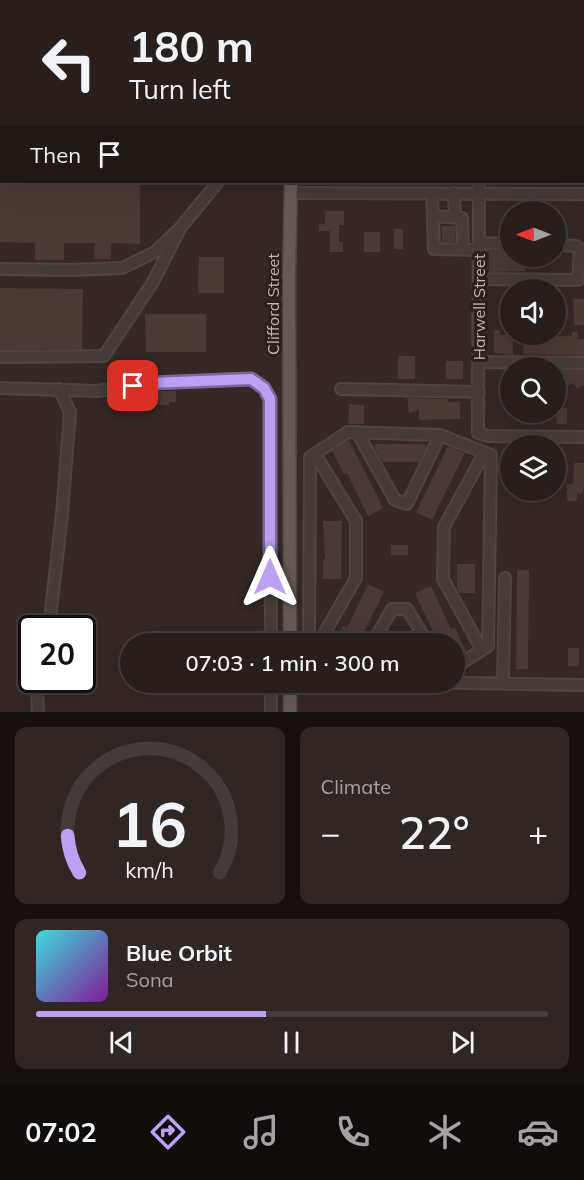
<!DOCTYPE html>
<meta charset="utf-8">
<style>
body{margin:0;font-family:Mulish,sans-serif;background:#302724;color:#f1f3f6;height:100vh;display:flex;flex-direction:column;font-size:22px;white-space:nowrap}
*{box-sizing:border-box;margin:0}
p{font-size:20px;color:#a5a2a3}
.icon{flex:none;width:33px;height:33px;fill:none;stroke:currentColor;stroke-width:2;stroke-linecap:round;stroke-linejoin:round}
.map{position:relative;height:712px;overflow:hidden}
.details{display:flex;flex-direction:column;gap:15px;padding:15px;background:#16100f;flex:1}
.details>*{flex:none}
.guide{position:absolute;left:0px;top:0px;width:585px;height:183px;box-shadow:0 6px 24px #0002,0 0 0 2px #443c3a;background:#281e1b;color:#f1f3f6;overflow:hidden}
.needle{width:39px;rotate:270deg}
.fabs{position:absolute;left:500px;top:201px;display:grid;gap:12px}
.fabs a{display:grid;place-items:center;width:66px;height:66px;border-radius:50%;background:#281e1b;box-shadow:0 6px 24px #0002,0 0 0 2px #443c3a;font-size:30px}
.speed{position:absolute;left:18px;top:615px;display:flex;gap:12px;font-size:30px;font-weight:700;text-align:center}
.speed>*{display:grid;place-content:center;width:78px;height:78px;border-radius:50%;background:#281e1b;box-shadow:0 6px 24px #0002,0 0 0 2px #443c3a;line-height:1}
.speed .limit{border:3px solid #111;border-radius:9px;background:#fff;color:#111}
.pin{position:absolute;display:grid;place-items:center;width:51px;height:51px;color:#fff;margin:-26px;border-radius:12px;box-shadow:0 3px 9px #0006}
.me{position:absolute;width:66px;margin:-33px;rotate:0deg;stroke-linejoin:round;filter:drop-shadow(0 0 4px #0008)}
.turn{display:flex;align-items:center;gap:21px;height:126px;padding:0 30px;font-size:27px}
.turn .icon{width:78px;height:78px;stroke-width:2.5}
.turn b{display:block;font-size:42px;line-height:51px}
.then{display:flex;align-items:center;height:57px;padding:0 30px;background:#0003;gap:12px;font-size:22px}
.big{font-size:45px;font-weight:600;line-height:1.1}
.details .card{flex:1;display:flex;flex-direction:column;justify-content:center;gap:9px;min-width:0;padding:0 21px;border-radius:12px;background:#302724}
.details .dial{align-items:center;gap:0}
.dial svg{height:156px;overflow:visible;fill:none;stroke:#443c3a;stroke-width:7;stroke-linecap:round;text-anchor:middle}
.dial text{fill:#f1f3f6;stroke:none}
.song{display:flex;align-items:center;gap:18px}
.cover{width:72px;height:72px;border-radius:9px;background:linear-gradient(135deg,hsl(180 70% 55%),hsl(290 70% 35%))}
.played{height:6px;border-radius:3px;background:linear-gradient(90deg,#bca0f2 45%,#443c3a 45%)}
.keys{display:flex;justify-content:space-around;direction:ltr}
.heat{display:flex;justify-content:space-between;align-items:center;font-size:33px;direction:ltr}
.details .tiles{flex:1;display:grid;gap:15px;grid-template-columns:1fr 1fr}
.card:last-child{grid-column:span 2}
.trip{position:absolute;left:120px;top:633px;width:345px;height:60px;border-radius:30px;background:#281e1b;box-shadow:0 6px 24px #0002,0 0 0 2px #443c3a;font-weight:600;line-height:60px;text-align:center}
.dock{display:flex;height:96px;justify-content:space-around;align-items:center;background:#100c0b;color:#a5a2a3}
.dock .icon{width:42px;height:42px}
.dock .current{color:#bca0f2}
.dock b{font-size:27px;color:#f1f3f6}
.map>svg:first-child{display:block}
</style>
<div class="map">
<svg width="584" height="712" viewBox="0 0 584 712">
<rect width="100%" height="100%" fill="#362824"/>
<!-- building -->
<path fill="#4a3934" d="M0,182H140V244L111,243V259H94L95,243H64V260H35V243L0,242Z
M325,211H344V225H339V242H343V252H330V231H319V224H325Z
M442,226H455V242H442Z
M394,229H403V249H394Z
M364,232H380V252H364Z
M489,251H510V256H534V268H525V271L489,272Z
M199,257H224V293H198Z
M0,288L83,289L82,349L0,350Z
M573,299H584V325H574Z
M145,314H206V352H146Z
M494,330H500V335H513V355L494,353Z
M572,332H578V339H584V356L523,354L524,334H532V337L572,336Z
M398,356H415V379H398Z
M446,361H463V379H446Z
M555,370H584V385L577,389L573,383L563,388L561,384L555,387Z
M148,391H176V402H169V405H148Z
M407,398L448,399V402H460V419L419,420V410L409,413Z
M349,404L364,405V424H348Z
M555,408H567V424H557Z
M349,440L383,508L368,516L347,473L344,474L332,451Z
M375,444H426V448L419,462H382L375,449Z
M448,446L465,453L432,520L416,512Z
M574,463H584V486L582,494L577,493V501H567V484H573Z
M323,521H342L341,579H323V559H325Z
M391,545H408V555H391Z
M457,564H475V593H459L457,588Z
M517,570H529L528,669H516Z
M368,584L384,592L361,638L358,636L354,644H334L343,626L347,628Z
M431,586L451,629L455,628L466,651L454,658V644H443L440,638L437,640L415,593Z
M568,648H579V666H568Z"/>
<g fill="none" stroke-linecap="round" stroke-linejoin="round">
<!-- minor casing -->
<g stroke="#504441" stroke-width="14">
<path id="minor" d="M469,0L470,2
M278,2V0
M290,193L584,194
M432,193L434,249L480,250
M454,193L455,217
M433,216L462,218L463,249
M479,243L510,244
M0,269L70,270L122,268L155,252L181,227L218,182
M480,279L578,280L580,249L576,246L555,245
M0,357L104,356L153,282L181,227
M479,362L584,363
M0,388L97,391L151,383L251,379L264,388L270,399L271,644
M341,389L479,392
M357,432L395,500L407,504L440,435
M478,433L479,182
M478,433L488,436L584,437
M49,628L62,514L70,412L59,389
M309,644L310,457L348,432L440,435L491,455L488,646L454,668
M313,644L322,637L356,578V521L315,454
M372,644L392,609H407L428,644
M482,650L443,579L444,527L484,453
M271,682V712
M417,682L584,685
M503,684L505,578
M38,712L37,690L40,680"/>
</g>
<!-- major casing -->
<g stroke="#504441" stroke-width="15">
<path id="major" d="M295,2V0
M290,644L289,274L291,182
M290,712V682"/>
</g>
<!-- minor -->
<use href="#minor" stroke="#473b37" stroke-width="10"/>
<!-- major -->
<use href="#major" stroke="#675956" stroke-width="12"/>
</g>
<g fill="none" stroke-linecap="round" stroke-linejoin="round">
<!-- route casing -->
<g stroke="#7a689d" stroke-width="15">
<path id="route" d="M133,386L151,383L251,379L264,388L270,399V577"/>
</g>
<!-- route -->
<use href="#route" stroke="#bca0f2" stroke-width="10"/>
</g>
<g text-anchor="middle" stroke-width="6" stroke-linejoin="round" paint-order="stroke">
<!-- street labels -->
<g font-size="16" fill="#c3b7b2" stroke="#2c201d">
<text transform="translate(273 304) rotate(-90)" y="6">Clifford Street</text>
<text transform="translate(479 307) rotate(-90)" y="6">Harwell Street</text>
</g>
</g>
</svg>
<div class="fabs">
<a><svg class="needle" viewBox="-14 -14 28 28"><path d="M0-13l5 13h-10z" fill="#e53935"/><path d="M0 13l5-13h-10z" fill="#a5a2a3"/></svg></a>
<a><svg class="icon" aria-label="sound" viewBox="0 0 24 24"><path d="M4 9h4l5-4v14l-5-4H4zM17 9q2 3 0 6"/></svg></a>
<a><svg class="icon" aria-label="search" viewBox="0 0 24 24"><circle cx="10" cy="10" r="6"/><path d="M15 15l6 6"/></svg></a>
<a><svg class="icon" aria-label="layers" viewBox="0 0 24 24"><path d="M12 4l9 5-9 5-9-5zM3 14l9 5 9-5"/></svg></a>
</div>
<div class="speed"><div class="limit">20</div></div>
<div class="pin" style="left:133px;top:386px;background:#d93025"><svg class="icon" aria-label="arrive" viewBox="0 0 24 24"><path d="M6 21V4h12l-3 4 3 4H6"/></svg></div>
<svg class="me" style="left:270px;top:577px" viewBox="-20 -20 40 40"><path d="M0-17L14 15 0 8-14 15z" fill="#bca0f2" stroke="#fff" stroke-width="4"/></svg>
<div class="trip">07:03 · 1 min · 300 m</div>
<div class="guide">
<div class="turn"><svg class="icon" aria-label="left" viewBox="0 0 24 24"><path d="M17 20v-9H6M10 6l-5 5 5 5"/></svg><div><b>180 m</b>Turn left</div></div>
<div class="then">Then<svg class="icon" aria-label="arrive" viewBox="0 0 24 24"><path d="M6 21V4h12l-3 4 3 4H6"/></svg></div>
</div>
</div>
<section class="details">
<div class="tiles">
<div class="card dial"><svg viewBox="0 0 100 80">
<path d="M14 69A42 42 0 1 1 86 69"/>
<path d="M14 69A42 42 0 0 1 8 50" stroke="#bca0f2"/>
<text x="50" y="56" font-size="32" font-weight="700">16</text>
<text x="50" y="72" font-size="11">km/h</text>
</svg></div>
<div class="card"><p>Climate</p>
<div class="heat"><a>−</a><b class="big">22°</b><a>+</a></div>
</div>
<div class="card">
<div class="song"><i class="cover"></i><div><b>Blue Orbit</b><p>Sona</p></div></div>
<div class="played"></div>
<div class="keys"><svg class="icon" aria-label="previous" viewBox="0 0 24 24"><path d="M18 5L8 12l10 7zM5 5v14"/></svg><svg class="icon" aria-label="pause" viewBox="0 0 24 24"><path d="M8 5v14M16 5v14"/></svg><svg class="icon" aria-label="next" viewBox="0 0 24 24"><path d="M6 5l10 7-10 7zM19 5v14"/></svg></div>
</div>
</div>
</section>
<nav class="dock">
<b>07:02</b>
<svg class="icon current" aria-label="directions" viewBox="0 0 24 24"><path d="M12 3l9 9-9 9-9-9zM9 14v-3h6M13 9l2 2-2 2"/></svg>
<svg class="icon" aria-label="music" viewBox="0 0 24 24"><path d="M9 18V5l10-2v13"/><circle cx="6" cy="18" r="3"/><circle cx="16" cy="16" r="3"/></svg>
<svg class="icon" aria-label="phone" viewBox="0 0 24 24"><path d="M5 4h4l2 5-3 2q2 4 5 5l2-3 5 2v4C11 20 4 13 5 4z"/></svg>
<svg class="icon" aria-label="climate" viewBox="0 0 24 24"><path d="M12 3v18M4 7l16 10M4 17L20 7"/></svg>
<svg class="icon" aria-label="car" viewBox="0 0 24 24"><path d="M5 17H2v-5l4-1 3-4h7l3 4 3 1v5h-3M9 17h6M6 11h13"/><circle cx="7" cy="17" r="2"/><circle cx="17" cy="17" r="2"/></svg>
</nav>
